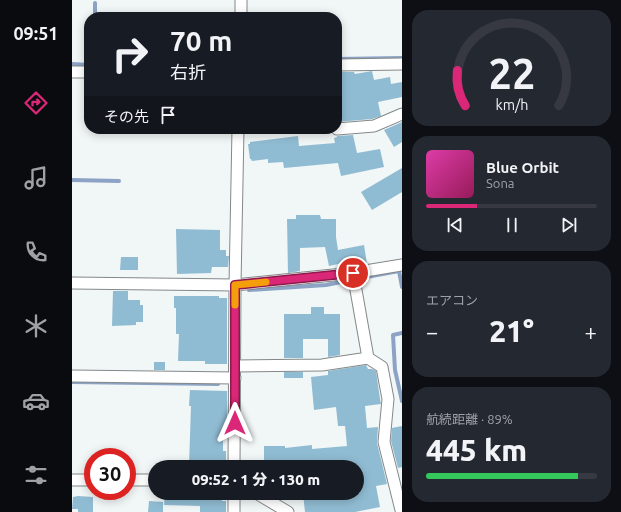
<!DOCTYPE html>
<html lang="ja">
<meta charset="utf-8">
<style>
body{margin:0;font-family:Ubuntu,"Noto Sans JP",sans-serif;background:#242831;color:#f1f3f6;height:100vh;display:flex;flex-direction:column;font-size:15px;white-space:nowrap}
*{box-sizing:border-box;margin:0}
p{font-size:13px;color:#9ea1a6}
.icon{flex:none;width:22px;height:22px;fill:none;stroke:currentColor;stroke-width:2;stroke-linecap:round;stroke-linejoin:round}
.map{position:relative;flex:1;overflow:hidden}
.drawer{display:flex;flex-direction:column;gap:10px;padding:10px;background:#0d0f14;width:219px}
.drawer>*{flex:none}
.hud{position:absolute;left:12px;top:12px;width:258px;height:122px;border-radius:16px;box-shadow:0 2px 10px #0003;background:#171b24;color:#f1f3f6;overflow:hidden}
.speed{position:absolute;left:12px;top:448px;display:flex;gap:8px;font-size:20px;font-weight:700;text-align:center}
.speed>*{display:grid;place-content:center;width:52px;height:52px;border-radius:50%;background:#171b24;box-shadow:0 2px 10px #0003;line-height:1}
.speed .limit{border:6px solid #d22;background:#fff;color:#111}
.pin{position:absolute;display:grid;place-items:center;width:34px;height:34px;color:#fff;margin:-17px;border:2px solid #fff;border-radius:50%;box-shadow:0 1px 4px #0007}
.me{position:absolute;width:44px;margin:-22px;rotate:0deg;stroke-linejoin:round;filter:drop-shadow(0 0 3px #0008)}
.turn{display:flex;align-items:center;gap:14px;height:84px;padding:0 20px;font-size:18px}
.turn .icon{width:52px;height:52px;stroke-width:2.5}
.turn b{display:block;font-size:28px;line-height:34px}
.then{display:flex;align-items:center;height:38px;padding:0 20px;background:#0003;gap:8px;font-size:15px}
.big{font-size:30px;font-weight:800;line-height:1.1}
.drawer .tile{flex:1;display:flex;flex-direction:column;justify-content:center;gap:6px;min-width:0;padding:0 14px;border-radius:16px;background:#242831}
.drawer .dial{align-items:center;gap:0}
.dial svg{height:104px;overflow:visible;fill:none;stroke:#363941;stroke-width:7;stroke-linecap:round;text-anchor:middle}
.dial text{fill:#f1f3f6;stroke:none}
.song{display:flex;align-items:center;gap:12px}
.cover{width:48px;height:48px;border-radius:6px;background:linear-gradient(135deg,hsl(320 70% 55%),hsl(330 70% 35%))}
.played{height:4px;border-radius:2px;background:linear-gradient(90deg,#db2777 30%,#363941 30%)}
.keys{display:flex;justify-content:space-around;direction:ltr}
.heat{display:flex;justify-content:space-between;align-items:center;font-size:22px;direction:ltr}
.charge{height:6px;border-radius:3px;background:linear-gradient(90deg,#34c759 89%,#363941 0)}
.trip{position:absolute;left:76px;top:460px;width:216px;height:40px;border-radius:20px;background:#171b24;box-shadow:0 2px 10px #0003;font-weight:800;line-height:40px;text-align:center}
main{display:flex;flex:1;min-height:0}
.dock{display:flex;flex-direction:column;width:72px;justify-content:space-around;align-items:center;background:#090b0e;color:#9ea1a6}
.dock .icon{width:28px;height:28px}
.dock .on{color:#db2777}
.dock b{font-size:18px;color:#f1f3f6}
.map>svg:first-child{display:block}
</style>
<main>
<nav class="dock">
<b>09:51</b>
<svg class="icon on" aria-label="directions" viewBox="0 0 24 24"><path d="M12 3l9 9-9 9-9-9zM9 14v-3h6M13 9l2 2-2 2"/></svg>
<svg class="icon" aria-label="music" viewBox="0 0 24 24"><path d="M9 18V5l10-2v13"/><circle cx="6" cy="18" r="3"/><circle cx="16" cy="16" r="3"/></svg>
<svg class="icon" aria-label="phone" viewBox="0 0 24 24"><path d="M5 4h4l2 5-3 2q2 4 5 5l2-3 5 2v4C11 20 4 13 5 4z"/></svg>
<svg class="icon" aria-label="climate" viewBox="0 0 24 24"><path d="M12 3v18M4 7l16 10M4 17L20 7"/></svg>
<svg class="icon" aria-label="car" viewBox="0 0 24 24"><path d="M5 17H2v-5l4-1 3-4h7l3 4 3 1v5h-3M9 17h6M6 11h13"/><circle cx="7" cy="17" r="2"/><circle cx="17" cy="17" r="2"/></svg>
<svg class="icon" aria-label="filters" viewBox="0 0 24 24"><path d="M4 7h16M4 17h16"/><circle cx="9" cy="7" r="2"/><circle cx="15" cy="17" r="2"/></svg>
</nav>
<div class="map">
<svg width="330" height="512" viewBox="0 0 330 512">
<rect width="100%" height="100%" fill="#f1f6f6"/>
<g fill="none" stroke-linecap="round" stroke-linejoin="round">
<!-- stream -->
<path stroke="#8ca3c5" stroke-width="4" d="M23,17V3
M265,59L330,58
M0,64L17,65
M0,180L47,181
M289,278L327,271L330,287
M177,290L254,285L269,282
M330,333L321,335L323,370L330,401
M0,382L146,384"/>
</g>
<!-- building -->
<path fill="#90bcd3" d="M300,71L302,80L318,77L319,84L330,82V97L306,102L309,116L300,119L265,122V72H282L283,74Z
M330,122V142L322,147L312,130Z
M281,135L285,153L308,149L312,167L269,176L266,163L212,168L211,162L196,163V159L180,161L179,159H178L176,144H178V142L226,136L227,146L263,143L262,138L265,137V136Z
M330,168V192L300,210L289,192Z
M224,215H248L249,219H264V237L266,250L292,245L295,264L281,266L280,261L257,266L253,247L228,248V271L216,273L215,219H224Z
M104,229L148,230V250H154V256H157L156,267H140L139,273L105,274Z
M49,257H66V270H48Z
M41,291H56V300H68V305H71V322H64V325L40,326Z
M102,296H147V298H155V364H133V361H106L107,334H104V308H102Z
M239,307H252V314H268V355L256,357V339H231V358H212V314H239Z
M82,362H93V370H82Z
M294,365L296,369H300L304,371L308,399L309,404L293,406L295,428L306,427L305,443L315,484L304,486L308,507L283,512H233L231,493H288L285,477V467H192V446H213V448L240,445V449L275,446L273,426H266L264,407L242,410L239,377L256,375V371Z
M212,372H231V378H212Z
M118,390L155,391V430H151V451H154V464L129,463L128,466H117L119,406H117Z
M330,426V467L326,468L319,441L320,428Z
M93,493H151L150,501H154V512H128V506L92,505Z
M6,496L21,497V512H6V509H0L1,497Z
M77,501L91,502V512H76Z"/>
<g fill="none" stroke-linecap="round" stroke-linejoin="round">
<!-- minor casing -->
<g stroke="#848888" stroke-width="13">
<path id="minor" d="M169,17V0
M265,65L330,64
M0,72H17
M265,129L302,126L330,114
M281,273L296,358L310,367L316,399L312,442L329,510
M0,283L163,285L281,273L330,265
M163,366L250,365L296,358
M0,376L163,378
M162,467L163,285L166,129
M0,480H21
M55,480H83
M184,493L216,512
M162,512V493"/>
</g>
<!-- minor -->
<use href="#minor" stroke="#fff" stroke-width="11"/>
</g>
<g fill="none" stroke-linecap="round" stroke-linejoin="round">
<!-- route casing -->
<g stroke="#8e194d" stroke-width="10">
<path id="route" d="M163,423V285L281,273"/>
</g>
<!-- route -->
<use href="#route" stroke="#db2777" stroke-width="7"/>
<!-- slow -->
<path stroke="#f59e0b" stroke-width="7" d="M163,305V285L194,282"/>
</g>
</svg>
<div class="speed"><div class="limit">30</div></div>
<div class="pin" style="left:281px;top:273px;background:#d93025"><svg class="icon" aria-label="arrive" viewBox="0 0 24 24"><path d="M6 21V4h12l-3 4 3 4H6"/></svg></div>
<svg class="me" style="left:163px;top:423px" viewBox="-20 -20 40 40"><path d="M0-17L14 15 0 8-14 15z" fill="#db2777" stroke="#fff" stroke-width="4"/></svg>
<div class="trip">09:52 · 1 分 · 130 m</div>
<div class="hud">
<div class="turn"><svg class="icon" aria-label="right" viewBox="0 0 24 24"><path d="M7 20v-9h11M14 6l5 5-5 5"/></svg><div><b>70 m</b>右折</div></div>
<div class="then">その先<svg class="icon" aria-label="arrive" viewBox="0 0 24 24"><path d="M6 21V4h12l-3 4 3 4H6"/></svg></div>
</div>
</div>
<section class="drawer">
<div class="tile dial"><svg viewBox="0 0 100 80">
<path d="M14 69A42 42 0 1 1 86 69"/>
<path d="M14 69A42 42 0 0 1 8 42" stroke="#db2777"/>
<text x="50" y="56" font-size="32" font-weight="700">22</text>
<text x="50" y="72" font-size="11">km/h</text>
</svg></div>
<div class="tile">
<div class="song"><i class="cover"></i><div><b>Blue Orbit</b><p>Sona</p></div></div>
<div class="played"></div>
<div class="keys"><svg class="icon" aria-label="previous" viewBox="0 0 24 24"><path d="M18 5L8 12l10 7zM5 5v14"/></svg><svg class="icon" aria-label="pause" viewBox="0 0 24 24"><path d="M8 5v14M16 5v14"/></svg><svg class="icon" aria-label="next" viewBox="0 0 24 24"><path d="M6 5l10 7-10 7zM19 5v14"/></svg></div>
</div>
<div class="tile"><p>エアコン</p>
<div class="heat"><a>−</a><b class="big">21°</b><a>+</a></div>
</div>
<div class="tile"><p>航続距離 · 89%</p><b class="big">445 km</b><div class="charge"></div></div>
</section>
</main>
